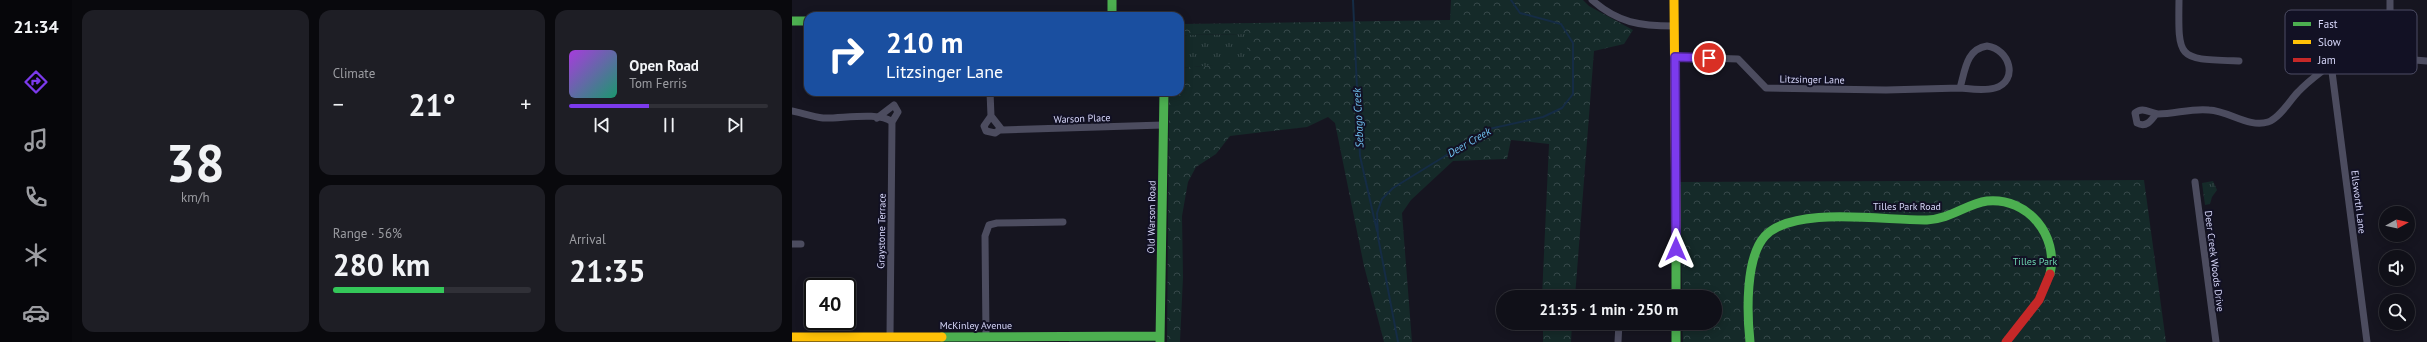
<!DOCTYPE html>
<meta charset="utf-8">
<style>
body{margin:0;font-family:"PT Sans",sans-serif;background:#1e1e25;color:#f1f3f6;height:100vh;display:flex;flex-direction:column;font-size:15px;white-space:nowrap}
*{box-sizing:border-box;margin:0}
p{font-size:13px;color:#9c9da2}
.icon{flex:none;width:22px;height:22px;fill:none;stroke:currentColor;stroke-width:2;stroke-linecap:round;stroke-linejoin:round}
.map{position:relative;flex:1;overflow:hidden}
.details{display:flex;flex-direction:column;gap:10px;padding:10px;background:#09090d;width:720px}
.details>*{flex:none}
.guide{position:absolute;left:12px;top:12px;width:380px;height:84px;border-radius:12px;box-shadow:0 2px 10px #0003,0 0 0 1px #303037;background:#1a4fa0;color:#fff;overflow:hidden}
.needle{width:26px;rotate:82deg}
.buttons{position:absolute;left:1587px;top:206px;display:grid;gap:8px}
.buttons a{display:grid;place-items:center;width:36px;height:36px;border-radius:50%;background:#101018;box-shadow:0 2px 10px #0003,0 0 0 1px #303037;font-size:20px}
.speed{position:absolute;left:12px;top:278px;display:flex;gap:8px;font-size:20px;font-weight:700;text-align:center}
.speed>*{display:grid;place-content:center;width:52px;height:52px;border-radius:50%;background:#101018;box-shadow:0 2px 10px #0003,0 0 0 1px #303037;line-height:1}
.speed .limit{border:2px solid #111;border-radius:6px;background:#fff;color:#111}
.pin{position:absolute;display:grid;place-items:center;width:34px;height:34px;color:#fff;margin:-17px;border:2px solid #fff;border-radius:50%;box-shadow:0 1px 4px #0007}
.me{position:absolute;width:44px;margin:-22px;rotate:0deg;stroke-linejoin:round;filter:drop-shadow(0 0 3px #0008)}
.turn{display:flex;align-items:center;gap:14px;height:84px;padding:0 16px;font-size:18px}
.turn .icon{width:52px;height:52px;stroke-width:2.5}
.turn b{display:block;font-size:28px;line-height:34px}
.big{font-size:30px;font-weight:600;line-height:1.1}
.details .widget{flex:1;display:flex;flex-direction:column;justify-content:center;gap:6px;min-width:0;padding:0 14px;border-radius:12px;background:#1e1e25}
.details .dial{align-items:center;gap:0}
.dial b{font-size:52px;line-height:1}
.song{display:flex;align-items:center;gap:12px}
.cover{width:48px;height:48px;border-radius:6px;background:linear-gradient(135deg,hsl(280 70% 55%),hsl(160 70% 35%))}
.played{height:4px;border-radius:2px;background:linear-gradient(90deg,#7c3aed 40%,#303037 40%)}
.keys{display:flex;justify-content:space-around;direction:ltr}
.heat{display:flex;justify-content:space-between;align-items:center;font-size:22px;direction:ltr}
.charge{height:6px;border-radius:3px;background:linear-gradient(90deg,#34c759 56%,#303037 0)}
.details .tiles{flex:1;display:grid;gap:10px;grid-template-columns:repeat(3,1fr)}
.widget:first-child{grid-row:span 2}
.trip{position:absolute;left:704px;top:290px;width:226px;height:40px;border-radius:20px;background:#101018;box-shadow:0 2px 10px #0003,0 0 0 1px #303037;font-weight:600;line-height:40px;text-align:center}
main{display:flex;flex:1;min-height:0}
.menu{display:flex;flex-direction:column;width:72px;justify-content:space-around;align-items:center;background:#06060a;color:#9c9da2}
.menu .icon{width:28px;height:28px}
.menu .selected{color:#7c3aed}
.menu b{font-size:18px;color:#f1f3f6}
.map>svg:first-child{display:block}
</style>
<main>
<nav class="menu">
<b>21:34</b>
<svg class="icon selected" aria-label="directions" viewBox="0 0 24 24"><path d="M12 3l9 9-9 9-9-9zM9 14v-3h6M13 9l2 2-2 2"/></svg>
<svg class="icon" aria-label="music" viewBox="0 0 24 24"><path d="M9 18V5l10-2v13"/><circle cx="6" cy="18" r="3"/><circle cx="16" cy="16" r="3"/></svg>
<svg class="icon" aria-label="phone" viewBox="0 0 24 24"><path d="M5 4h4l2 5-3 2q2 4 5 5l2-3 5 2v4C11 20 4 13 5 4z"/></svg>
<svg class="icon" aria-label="climate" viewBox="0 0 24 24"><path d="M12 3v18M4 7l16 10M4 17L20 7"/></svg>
<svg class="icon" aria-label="car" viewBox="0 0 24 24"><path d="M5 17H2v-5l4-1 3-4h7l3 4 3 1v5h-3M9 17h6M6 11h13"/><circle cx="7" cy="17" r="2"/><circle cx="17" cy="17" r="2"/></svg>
</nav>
<section class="details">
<div class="tiles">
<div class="widget dial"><b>38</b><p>km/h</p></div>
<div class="widget"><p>Climate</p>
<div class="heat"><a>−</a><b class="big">21°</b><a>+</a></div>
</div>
<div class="widget">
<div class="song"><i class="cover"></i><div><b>Open Road</b><p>Tom Ferris</p></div></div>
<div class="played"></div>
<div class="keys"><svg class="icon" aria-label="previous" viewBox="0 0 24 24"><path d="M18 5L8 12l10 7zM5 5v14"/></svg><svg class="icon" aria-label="pause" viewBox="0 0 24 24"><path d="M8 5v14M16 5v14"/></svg><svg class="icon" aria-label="next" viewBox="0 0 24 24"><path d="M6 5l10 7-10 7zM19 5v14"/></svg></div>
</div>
<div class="widget"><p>Range · 56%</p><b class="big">280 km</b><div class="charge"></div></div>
<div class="widget"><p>Arrival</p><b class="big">21:35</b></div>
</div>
</section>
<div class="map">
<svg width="1635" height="342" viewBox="0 0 1635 342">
<defs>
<pattern id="grass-tufts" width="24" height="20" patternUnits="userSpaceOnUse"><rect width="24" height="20" fill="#152a29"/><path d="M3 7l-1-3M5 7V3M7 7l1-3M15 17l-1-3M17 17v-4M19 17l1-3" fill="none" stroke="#364849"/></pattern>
<pattern id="forest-crowns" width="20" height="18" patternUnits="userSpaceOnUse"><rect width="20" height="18" fill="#152a29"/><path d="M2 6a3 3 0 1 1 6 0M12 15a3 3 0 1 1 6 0" fill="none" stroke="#364849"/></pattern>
</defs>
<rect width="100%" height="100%" fill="#161520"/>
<!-- grass -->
<path fill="url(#grass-tufts)" d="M455,34V63L388,68V38L395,35Z
M1421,181L1425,190L1420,197L1418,204L1413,205L1410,183Z"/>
<!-- forest -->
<path fill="url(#forest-crowns)" d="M659,0H791L797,6L841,30L832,44L802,51L783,297H750L757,144L719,140L715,159L661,161L619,200L610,213L620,342H592L572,266L543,123L536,117L515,127L438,136L424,154L404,167L396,182L390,216L391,277L388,342H375L377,92H388V68L455,62V34L395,35L388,38V24L658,20Z
M1352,180L1374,342H891L890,323H923V297H890L888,182Z
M751,323H780L779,342H751Z
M277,339L362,341L364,342H277Z"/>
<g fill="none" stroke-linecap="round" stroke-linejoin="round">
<!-- stream -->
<path stroke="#152c45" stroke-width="2" d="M561,0L568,156L585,231
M606,342L586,237L585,213L590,199L601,188L697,129L751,117L770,108L781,94V43L769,24L728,13L719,0"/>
<!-- street -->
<path stroke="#4c4c5f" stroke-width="7" d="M800,0C826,23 848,26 882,26
M1387,0C1386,61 1386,59 1447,61
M1598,0V58
M1195,46C1218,49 1227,81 1203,88C1192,91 1180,89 1168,88C1173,71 1174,49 1195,46Z
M883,57L946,59L974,88L1094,90L1168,88
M1539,64L1575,342
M1539,64L1598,58L1635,61
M198,92L199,116L210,130L371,125
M0,111C10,113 21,117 31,118C48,119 88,111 100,122L98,337
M1364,114C1359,121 1354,128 1345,123L1343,113C1351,106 1357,113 1366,114C1383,114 1400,108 1417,110C1437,111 1457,128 1476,122C1488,118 1498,100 1506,92C1516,81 1528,73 1539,64
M199,116L192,126L194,131L203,133L209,129
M85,118L102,105L106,112L100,122
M1403,182L1424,342
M0,244H9
M194,336L193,236L197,225L205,223L271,222
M826,342L827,323"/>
<!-- fast -->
<path stroke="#4caf50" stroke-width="9" d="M320,0V16
M0,21H16
M884,228V297
M884,323V342
M150,337L368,336
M368,341L372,92
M958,342C955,314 953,258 973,236C1002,205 1094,221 1135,220C1159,219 1174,204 1195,201C1236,197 1267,236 1258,274"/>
<!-- slow -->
<path stroke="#ffc107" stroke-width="9" d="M882,0L884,228
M0,337H150"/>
<!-- jam -->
<path stroke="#c62828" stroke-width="9" d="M1214,342L1247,300L1258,274"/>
</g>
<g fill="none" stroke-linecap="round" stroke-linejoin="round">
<!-- route casing -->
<g stroke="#51269a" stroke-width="10">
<path id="route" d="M884,249L883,57L917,58"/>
</g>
<!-- route -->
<use href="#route" stroke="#7c3aed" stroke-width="7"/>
</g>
<g text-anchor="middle" stroke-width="4" stroke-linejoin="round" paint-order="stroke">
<!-- street labels -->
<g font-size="10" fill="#d8d8fb" stroke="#121124">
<text transform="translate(1020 79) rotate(1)" y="4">Litzsinger Lane</text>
<text transform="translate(290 118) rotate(-2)" y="4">Warson Place</text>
<text transform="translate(1567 202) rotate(83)" y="4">Ellsworth Lane</text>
<text x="1115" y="210">Tilles Park Road</text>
<text transform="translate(359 217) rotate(-89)" y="4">Old Warson Road</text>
<text transform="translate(89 231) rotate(-89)" y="4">Graystone Terrace</text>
<text transform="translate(1423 261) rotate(83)" y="4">Deer Creek Woods Drive</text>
<text x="184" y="329">McKinley Avenue</text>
</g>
<!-- park labels -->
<g font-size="10" fill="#6bd4af" stroke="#121124">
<text x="1243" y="265">Tilles Park</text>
</g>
<!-- water labels -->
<g font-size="11" font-style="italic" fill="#70c2f0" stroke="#121124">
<text transform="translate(566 118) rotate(-93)" y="4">Sebago Creek</text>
<text transform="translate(677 142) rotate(-30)" y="4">Deer Creek</text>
</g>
</g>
<!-- legend -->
<rect x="1493" y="10" width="132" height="64" rx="6" fill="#121124" stroke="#4d4d64" stroke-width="1"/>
<rect x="1501" y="22" width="18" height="4" fill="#4caf50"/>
<rect x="1501" y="40" width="18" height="4" fill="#ffc107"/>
<rect x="1501" y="58" width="18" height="4" fill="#c62828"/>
<g font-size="11" fill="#d8d8fb">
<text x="1526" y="28">Fast</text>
<text x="1526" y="46">Slow</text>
<text x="1526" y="64">Jam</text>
</g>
</svg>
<div class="buttons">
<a><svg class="needle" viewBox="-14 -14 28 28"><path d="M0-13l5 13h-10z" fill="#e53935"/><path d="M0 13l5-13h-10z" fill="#9c9da2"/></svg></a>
<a><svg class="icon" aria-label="sound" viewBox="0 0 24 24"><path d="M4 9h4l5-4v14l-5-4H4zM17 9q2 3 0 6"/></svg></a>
<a><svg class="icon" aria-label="search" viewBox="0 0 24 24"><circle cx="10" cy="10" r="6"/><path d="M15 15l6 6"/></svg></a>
</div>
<div class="speed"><div class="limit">40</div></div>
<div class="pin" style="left:917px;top:58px;background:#d93025"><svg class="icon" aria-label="arrive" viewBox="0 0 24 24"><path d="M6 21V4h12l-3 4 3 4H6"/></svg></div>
<svg class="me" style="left:884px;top:249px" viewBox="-20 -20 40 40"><path d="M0-17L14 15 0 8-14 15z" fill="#7c3aed" stroke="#fff" stroke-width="4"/></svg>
<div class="trip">21:35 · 1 min · 250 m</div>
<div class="guide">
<div class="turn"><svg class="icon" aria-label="right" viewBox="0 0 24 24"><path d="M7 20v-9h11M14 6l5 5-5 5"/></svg><div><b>210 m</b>Litzsinger Lane</div></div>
</div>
</div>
</main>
